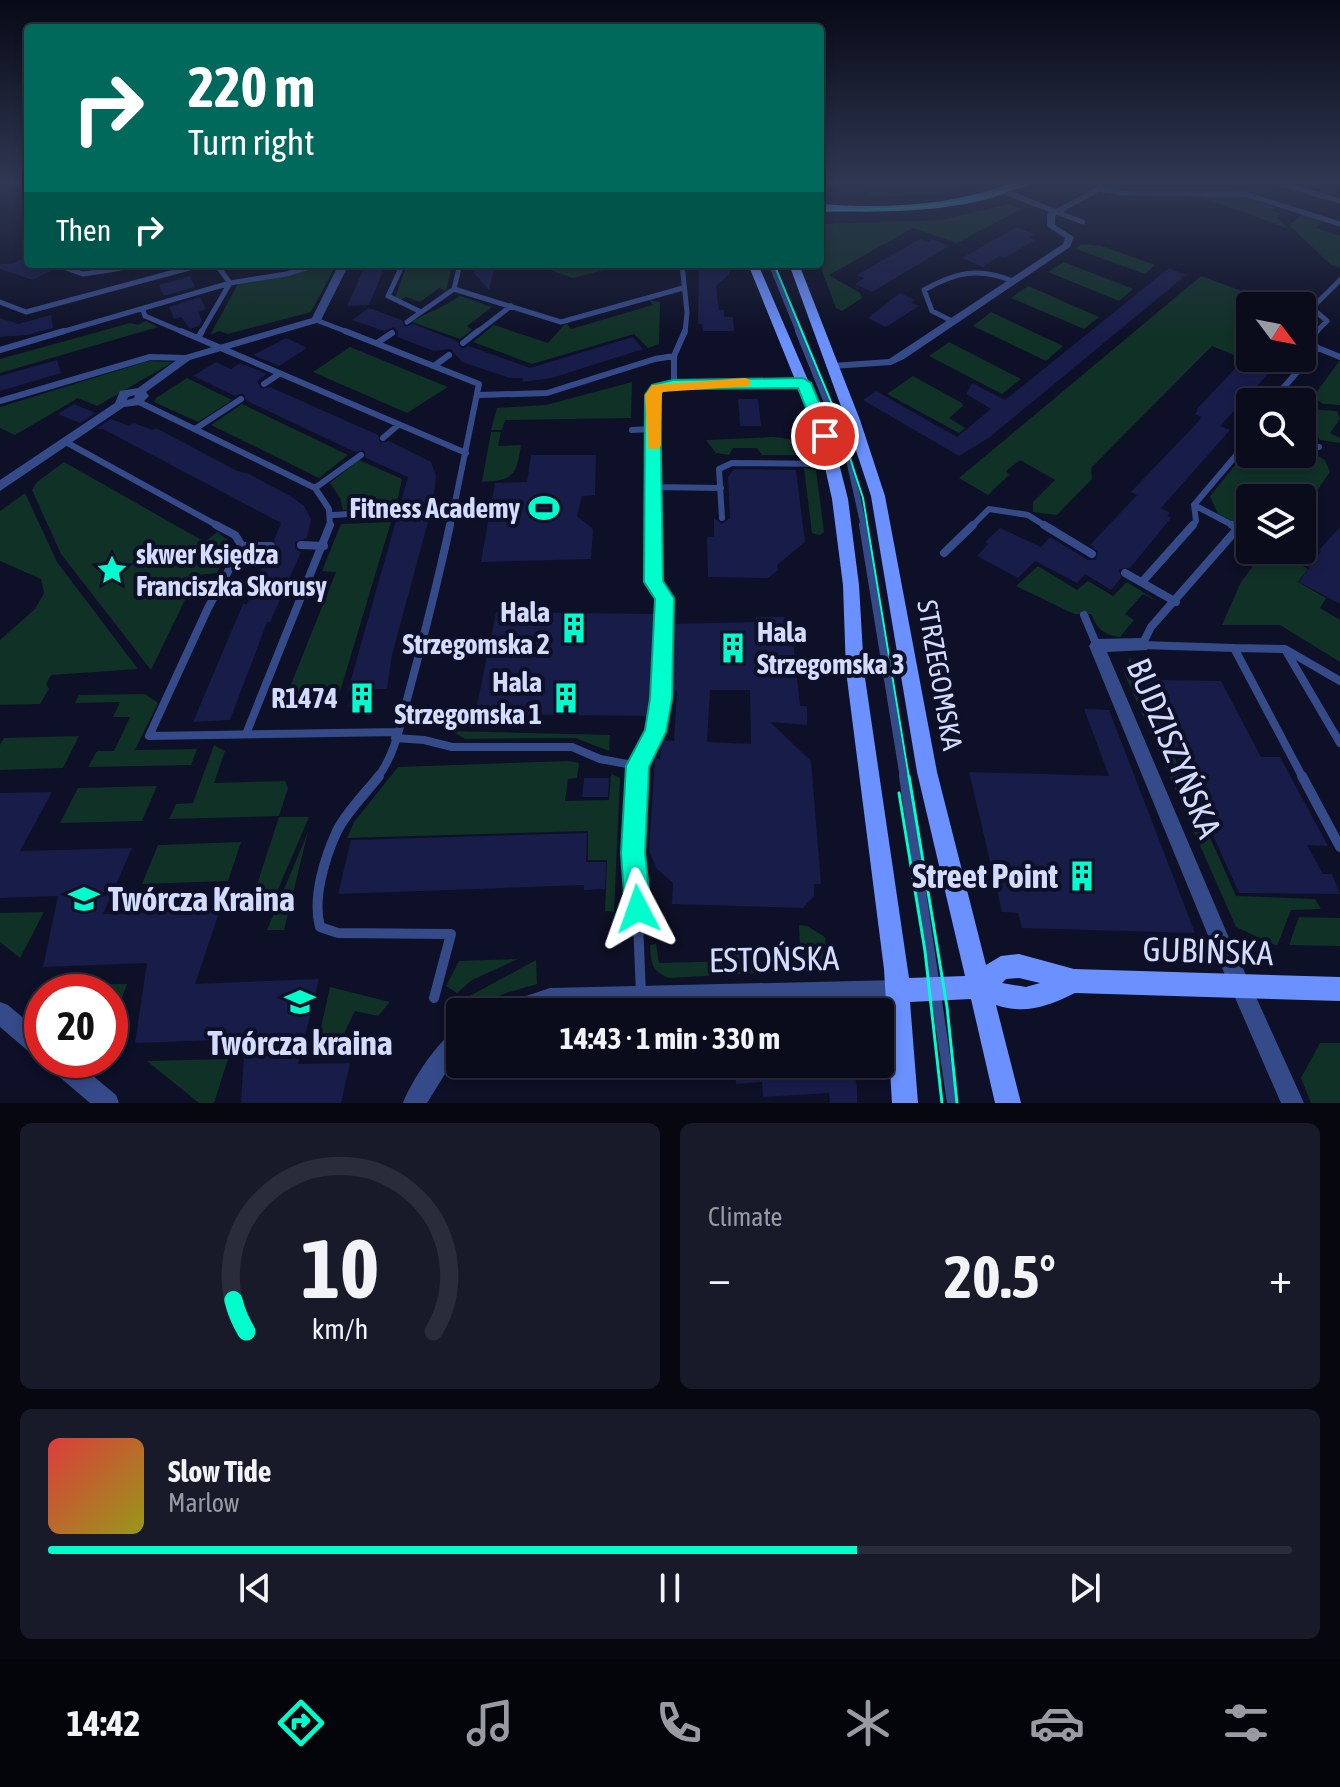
<!DOCTYPE html>
<meta charset="utf-8">
<style>
body{margin:0;font-family:"Asap Condensed",sans-serif;background:#181a29;color:#f1f3f6;height:100vh;display:flex;flex-direction:column;font-size:30px;white-space:nowrap}
*{box-sizing:border-box;margin:0}
p{font-size:26px;color:#999ba3}
.icon{flex:none;width:44px;height:44px;fill:none;stroke:currentColor;stroke-width:2;stroke-linecap:round;stroke-linejoin:round}
.map{position:relative;height:1103px;overflow:hidden}
.side{display:flex;flex-direction:column;gap:20px;padding:20px;background:#06070f;flex:1}
.side>*{flex:none}
.hud{position:absolute;left:24px;top:24px;width:800px;height:244px;border-radius:8px;box-shadow:0 4px 12px #0003,0 0 0 2px #2a2c3b;background:#00695c;color:#fff;overflow:hidden}
.needle{width:52px;rotate:122deg}
.buttons{position:absolute;left:1236px;top:292px;display:grid;gap:16px}
.buttons a{display:grid;place-items:center;width:80px;height:80px;border-radius:8px;background:#0a0c1c;box-shadow:0 4px 12px #0003,0 0 0 2px #2a2c3b;font-size:40px}
.speed{position:absolute;left:24px;top:974px;display:flex;gap:16px;font-size:40px;font-weight:700;text-align:center}
.speed>*{display:grid;place-content:center;width:104px;height:104px;border-radius:50%;background:#0a0c1c;box-shadow:0 4px 12px #0003,0 0 0 2px #2a2c3b;line-height:1}
.speed .limit{border:12px solid #d22;background:#fff;color:#111}
.pin{position:absolute;display:grid;place-items:center;width:68px;height:68px;color:#fff;margin:-34px;border:4px solid #fff;border-radius:50%;box-shadow:0 2px 8px #0007}
.me{position:absolute;width:88px;margin:-44px;rotate:356deg;stroke-linejoin:round;filter:drop-shadow(0 0 6px #0008)}
.turn{display:flex;align-items:center;gap:28px;height:168px;padding:0 32px;font-size:36px}
.turn .icon{width:104px;height:104px;stroke-width:2.5}
.turn b{display:block;font-size:56px;line-height:68px}
.then{display:flex;align-items:center;height:76px;padding:0 32px;background:#0003;gap:16px;font-size:30px}
.big{font-size:60px;font-weight:700;line-height:1.1}
.side .card{flex:1;display:flex;flex-direction:column;justify-content:center;gap:12px;min-width:0;padding:0 28px;border-radius:12px;background:#181a29}
.side .dial{align-items:center;gap:0}
.dial svg{height:208px;overflow:visible;fill:none;stroke:#2a2c3b;stroke-width:7;stroke-linecap:round;text-anchor:middle}
.dial text{fill:#f1f3f6;stroke:none}
.song{display:flex;align-items:center;gap:24px}
.cover{width:96px;height:96px;border-radius:12px;background:linear-gradient(135deg,hsl(0 70% 55%),hsl(60 70% 35%))}
.played{height:8px;border-radius:4px;background:linear-gradient(90deg,#00fecd 65%,#2a2c3b 65%)}
.keys{display:flex;justify-content:space-around;direction:ltr}
.heat{display:flex;justify-content:space-between;align-items:center;font-size:44px;direction:ltr}
.side .tiles{flex:1;display:grid;gap:20px;grid-template-columns:1fr 1fr}
.card:last-child{grid-column:span 2}
.trip{position:absolute;left:446px;top:998px;width:448px;height:80px;border-radius:8px;background:#0a0c1c;box-shadow:0 4px 12px #0003,0 0 0 2px #2a2c3b;font-weight:700;line-height:80px;text-align:center}
.tab-bar{display:flex;height:128px;justify-content:space-around;align-items:center;background:#04050b;color:#999ba3}
.tab-bar .icon{width:56px;height:56px}
.tab-bar .on{color:#00fecd}
.tab-bar b{font-size:36px;color:#f1f3f6}
.map>svg:first-child{display:block}
</style>
<div class="map">
<svg width="1340" height="1103" viewBox="0 0 1340 1103">
<rect width="100%" height="100%" fill="#0d1026"/>
<!-- green -->
<path fill="#103126" d="M864,183H988L935,195L872,196L861,186Z
M1195,195L1243,197L1275,207L1272,210L1280,213L1277,217L1287,228Z
M1009,204L1022,209L957,243L913,228L829,275L860,293L862,298L842,311L836,308L821,268L818,267L820,224L941,220Z
M1303,214L1322,221L1316,228L1340,236V268L1331,265L1289,225Z
M1081,244L1101,246L1155,265L1145,274L1076,249Z
M1064,262L1133,289L1119,301L1048,272Z
M407,264H452L446,291L439,288L420,302L406,297L400,300L395,298Z
M534,264H626L573,278Z
M325,265H336L311,312L228,334L219,331L210,335L238,284L281,277Z
M1201,276L1283,306H1250V358H1287L1277,368L1258,365L1212,346L1091,468L1092,479L1057,515L1033,512V502L1055,480L1020,460L1006,471L1009,475L988,495L959,478Z
M1028,286L1099,317L1084,329L1011,298Z
M460,296L492,307L467,326L472,330L460,339L412,322C429,311 443,308 460,296Z
M649,300L660,302L659,344L648,348L634,334L532,364L473,342L494,325L548,343L564,325L567,324L571,329L653,305Z
M991,312L1063,346L1046,361L973,326Z
M146,321L158,327L0,373V359L130,323L138,325Z
M949,342L1021,379L1002,394L929,356Z
M350,347L448,387L407,413L313,372Z
M1340,360V405L1323,404L1313,397Z
M149,361L173,362L97,406L78,398L15,435L0,428V407Z
M913,376L962,403L963,406L949,418L965,428L959,433L887,394Z
M187,378L232,400L198,422L154,402L156,398Z
M632,382L631,418L505,420L502,430H491L497,408L546,405Z
M242,404L348,455L319,478L211,425Z
M1307,409L1337,411L1340,419L1330,433L1340,438V443L1320,440L1303,412Z
M491,432H501L498,446L521,445C516,476 514,480 482,482Z
M774,437L805,441L809,455H762L757,448H733L729,455L716,453L706,440Z
M1318,456L1325,460L1330,472L1302,512V498H1250V530L1218,514L1210,496L1240,459L1245,457Z
M359,460L402,479L396,507L343,510L340,498L330,483Z
M64,462L205,542L217,532L228,540L227,552L217,573L197,575L151,670L61,554L32,490L37,482Z
M804,468L816,470L824,532L820,535L812,533Z
M25,493L57,562L138,669L51,675L46,684L49,689L40,704L0,705V640L35,609L44,593L41,579L0,561V511Z
M391,522L336,705L282,707L336,572L322,571L341,524Z
M1283,555L1308,569L1298,582L1326,598L1320,608L1340,620V662L1280,625H1222L1241,582L1256,562Z
M1038,566L1077,590L1088,581L1113,596L1127,582L1157,601L1143,594L1125,614L1134,620L1120,637C1103,635 1098,629 1091,614H1074L1016,586Z
M1130,657L1236,896L1315,899L1321,909L1291,910L1277,946L1236,927L1124,673Z
M145,694L158,703L135,750L197,749L191,765L88,767L97,751H114L130,717H113L120,702L75,703L79,695Z
M452,731L610,735L609,751L575,738L465,739Z
M79,736L63,768L0,770V745L4,738Z
M214,745L225,751L214,783L285,781L288,788L279,816L169,819L176,804L193,803Z
M568,761L579,763L577,778L568,779L565,801L609,800L611,774L620,778L614,912L605,911L607,860H588V831L347,838L354,822L398,767Z
M157,786L142,821L60,823L78,788Z
M279,817H309L270,908L249,909Z
M308,832L284,930H267Z
M241,842L228,881L142,884L158,845Z
M44,912L20,958L0,942V913Z
M1299,917L1340,918V946L1289,945Z
M799,925L807,926L825,937L828,969L669,978C651,971 651,962 650,945L656,944L659,963L732,961L735,945H753L754,965L777,967L781,946L800,947Z
M518,959L472,980L457,993L446,986L459,961Z
M536,960L537,984L506,993L481,1004L466,998Z
M127,984L110,1031V992H60L52,985Z
M330,987L390,1002L378,1016L355,1011L343,1036H319Z
M1320,1043H1340V1103H1311L1301,1078Z
M228,1059L214,1103H199L147,1061Z"/>
<!-- building -->
<path fill="#181c49" fill-rule="evenodd" d="M1017,227L1034,234L1029,237L1035,240L1005,258L999,256L983,267L962,258Z
M920,239L927,242L933,239L949,246L872,292L855,284L864,278L857,275Z
M28,256V264H58V267L33,280L0,269V264H12Z
M366,264H386L369,305L347,306Z
M476,264H495L489,290L474,273Z
M699,264H729V274L716,286L719,310H724V317H733L734,331H703L702,324H698Z
M1169,268L1186,275L990,437L959,456L863,400L876,391L957,437L991,409L966,394L972,383L1005,400Z
M190,276L195,287L164,296L159,285Z
M900,293L915,300L911,303L919,306L886,327L868,318Z
M200,297L206,309L198,312L202,321L199,326L190,329L181,317L174,319L169,307Z
M369,308L402,320L405,327L413,324L457,341L462,349L469,346L530,368L633,337L643,349L552,378L522,382L523,378H510L462,362L451,349L434,351L397,337L398,332L394,327L384,331L352,320Z
M51,315L53,328L28,335L0,337V318L18,324Z
M286,338L307,348L279,366L253,355Z
M57,360L61,373L0,391V376Z
M1243,360L1270,372L1220,426L1230,430L1161,508L1170,513L1167,516L1171,518L1130,568L1119,569L1121,578L1111,590L1085,574L1077,583L1035,561L1018,578L977,556L988,544L985,542L1000,528L1041,547L1050,537L1088,560H1096L1098,551L1090,545L1137,495L1131,492L1198,422L1201,417L1195,414L1198,410H1196Z
M216,362L231,369L240,363L267,374L257,381L261,389L270,387L378,435L380,443L389,441L431,462L436,475L435,488L429,510L423,515L428,522L392,655L387,689H375L371,706L348,707L352,690H348L397,517L405,513L400,505L408,477L366,458L364,450L355,452L247,401L243,393L235,396L193,376Z
M738,399H758L761,426H740Z
M74,404L95,413L80,423L58,414Z
M111,419L129,426L134,423L153,430L156,428L237,471L249,474L292,497L304,506L311,519L307,538L295,542V549L301,552L270,622H267L230,720L193,722L243,604H247L268,553L277,549L274,540L281,523L103,429H96Z
M531,455H596L595,495L582,496L577,516L593,529L591,559L481,562L495,483L527,482Z
M734,469L796,470L805,542L777,565L778,570L768,578L708,577L707,537H714V518L722,524L730,518L728,477Z
M1340,527V604L1299,582L1321,551L1319,550Z
M496,612L655,614L654,698L653,704L648,707V716L487,714L489,705H477Z
M756,617H784L791,622L800,706H807V725L770,722L811,761L821,884H814V896L803,908L672,904L673,883L656,868L649,850L655,758L660,759L661,740L674,741L677,691L668,696L671,624L756,622ZM710,690H750L751,744L707,742Z
M1136,663L1153,664L1160,680L1221,681L1261,757H1280L1328,846L1307,845L1323,874H1332L1340,894L1239,893Z
M1084,709L1109,710L1195,933L1022,928L1018,913L1002,912L969,772L1109,776Z
M584,778H609L608,797H582Z
M52,792L20,851L132,848L103,914L220,910L195,984L319,979L298,1064L350,1063L341,1103H241L245,1039L135,1043L147,963L43,967L58,896L0,898V793Z
M587,833L586,862H606L605,889L584,890V885L338,894L351,840Z
M734,1064H851L857,1086V1103H830L829,1093L763,1097L762,1082L736,1084Z"/>
<g fill="none" stroke-linecap="round" stroke-linejoin="round">
<!-- lane-far3 -->
<path stroke="#354a89" stroke-width="5" d="M1098,183L1100,189L1122,193L1245,194L1340,224
M1279,183L1340,201
M1056,212L1083,222
M107,264L110,270L134,265
M403,264L388,296L421,312
M460,264L454,289L561,322L683,288
M682,264L687,312L685,333
M771,264L799,333
M63,267L83,274L110,270
M0,302L26,312L204,264
M143,310L145,316L185,333
M316,320L350,333
M407,322L454,289
M954,322L932,311L924,290C956,272 978,267 1013,281
M58,333L230,283L286,274L320,264
M201,333L230,283L216,264
M476,333L511,306
M1315,333L1327,321L1312,308L1340,280"/>
<!-- lane-far2 -->
<path stroke="#354a89" stroke-width="6" d="M181,331L466,453
M345,331L479,384L450,527
M798,331L848,455L864,527
M1317,331L1309,340L1318,348L1340,357
M198,338L202,331
M377,343L392,333
M463,343L478,331
M0,350L64,331
M674,356V379
M434,366L449,355
M264,384L279,374
M479,395L547,393L655,359L674,356L685,331
M0,401L150,357L186,358
M137,401L315,488L329,509L330,527
M1271,402L1318,348
M195,429L241,399
M632,430L652,429
M383,438L397,426
M654,439V527
M64,441L220,527
M1302,447H1319
M653,487L721,488
M315,488L361,455
M1194,505L1236,527
M1194,505L1244,446V433L1250,426
M333,515L399,511
M429,516L452,518
M722,518L719,469L732,463L832,464
M971,527L989,509L1028,515L1047,527
M1191,527L1196,521L1194,505"/>
<!-- lane-far1 -->
<path stroke="#354a89" stroke-width="8" d="M216,525L235,535L242,546L208,608L149,736L398,732
M863,525L904,778
M1044,525L1092,554
M1232,525L1238,528L1151,627L1142,645L1234,648
M301,545L324,546
M242,546H271
M944,553L973,525
M1125,573L1176,602
M1142,582L1193,525
M1084,615L1097,646
M1286,651L1340,743
M246,734L330,525
M395,738L424,740L452,747H572L600,759L638,766
M377,778C396,754 401,721 409,692C424,636 438,581 450,525
M637,778L638,766L655,732L661,699L665,598L654,582V525
M1303,778L1234,648L1285,649L1340,681"/>
<!-- lane -->
<path stroke="#354a89" stroke-width="10" d="M379,776C366,793 347,811 337,831C325,857 312,898 320,927L338,933L451,934L434,998
M637,776L634,824L641,995
M904,776L952,1103
M1302,776L1340,847"/>
<!-- street -->
<path fill="#354a89" fill-rule="evenodd" d="M1097,187L1104,189L1055,216V225L1074,237L1070,247L904,359L891,365L832,369L826,366L832,363L889,359L1063,244L1065,238L1047,226V215L1049,212L1000,193V189H1006L1056,209Z
M339,264H349L320,322L190,360L146,392L149,396L140,405L124,407L0,491V480L115,403L120,391L138,388L182,356L312,318ZM135,395L134,398L127,400L128,397Z
M803,380L807,381V385L667,388L659,396L660,439L654,443L648,439L647,395L660,383Z
M1142,638L1147,640L1150,645L1147,650L1107,652L1226,931L1304,1103H1281L1212,945L1089,646L1092,641L1097,639Z
M898,980L905,984L909,991L905,998L898,1002L499,1012L502,1004L550,988Z
M0,1002L8,1005L42,1034V1059L34,1056L0,1027Z
M460,1028V1056L445,1074L427,1103H403C411,1082 439,1037 460,1028Z
M46,1060H74L116,1095L119,1103H90L49,1068Z"/>
<!-- secondary -->
<path fill="#6a91ff" fill-rule="evenodd" d="M1012,183H1026C979,213 875,214 820,210V204C885,209 950,206 1012,183Z
M748,264H758L832,436L848,499L859,585L864,671L909,978L965,976L917,772L871,496L846,420L789,264H799L860,420L885,496L937,772L986,965L1001,956L1019,954L1074,969L1340,977V1001L1075,993C1048,1006 1026,1015 996,1005L1021,1103H995L971,999L910,1002L918,1103H892L884,969L846,671L843,585L832,499L818,436ZM1019,978L1040,983L1026,987L1002,983L1006,979Z"/>
<!-- tram-far1 -->
<path stroke="#00fecd" stroke-width="2" d="M820,211C892,209 962,209 1030,183
M774,264L834,409L863,498L909,778"/>
<!-- tram -->
<path stroke="#00fecd" stroke-width="3" d="M909,776L947,1007L957,1103
M899,793L925,951L942,1103"/>
</g>
<!-- sky -->
<linearGradient id="sky" x2="0" y2="1"><stop stop-color="#070915"/><stop offset="0.54" stop-color="#2f3752"/><stop offset="1" stop-color="#2f3752" stop-opacity="0"/></linearGradient>
<rect width="1340" height="338" fill="url(#sky)"/>
<!-- route -->
<path fill="#00fecd" stroke="#00a585" stroke-width="2" d="M803,378L811,383L833,436L831,440H819L798,388L673,389L663,391L660,395L663,581L674,598L672,699L666,732L649,767L645,853L651,909L647,918L638,922L629,918L625,909L621,853L626,766L645,730L650,699L655,599L644,582L645,395L652,385L673,380Z"/>
<!-- slow -->
<path fill="#f59e0b" d="M745,378L750,380V386L662,392L661,445L659,449H648L645,395L652,385Z"/>
<!-- icons -->
<defs>
<g id="stadium-bare" transform="scale(2.4)"><path d="M0-5a6.5 5 0 1 0 0 10a6.5 5 0 1 0 0-10ZM-3.5-1.8h7v3.6h-7Z" fill="#00fecd" stroke="#0d1026" stroke-width="2.5" paint-order="stroke"/></g>
<g id="sight-bare" transform="scale(2.4)"><path d="M0-6L1.8-2.2L6-1.7L2.9 1.2L3.7 5.4L0 3.3L-3.7 5.4L-2.9 1.2L-6-1.7L-1.8-2.2Z" fill="#00fecd" stroke="#0d1026" stroke-width="2.5" paint-order="stroke"/></g>
<g id="building-bare" transform="scale(2.4)"><path d="M-4-6H4V6H1V3H-1V6H-4ZM-2.5-4.3h1.7v1.8h-1.7ZM.8-4.3h1.7v1.8H.8ZM-2.5-1h1.7V.8h-1.7ZM.8-1h1.7V.8H.8Z" fill="#00fecd" stroke="#0d1026" stroke-width="2.5" paint-order="stroke"/></g>
<g id="school-bare" transform="scale(2.4)"><path d="M0-5L7-2L0 1L-7-2ZM-4 1L0 2.5L4 1V4Q0 6-4 4Z" fill="#00fecd" stroke="#0d1026" stroke-width="2.5" paint-order="stroke"/></g>
</defs>
<g fill-rule="evenodd">
<use href="#stadium-bare" x="544" y="508"/>
<use href="#sight-bare" x="112" y="570"/>
<use href="#building-bare" x="574" y="628"/>
<use href="#building-bare" x="733" y="648"/>
<use href="#building-bare" x="362" y="698"/>
<use href="#building-bare" x="566" y="698"/>
<use href="#building-bare" x="1082" y="876"/>
<use href="#school-bare" x="84" y="899"/>
<use href="#school-bare" x="300" y="1002"/>
</g>
<g text-anchor="middle" stroke-width="8" stroke-linejoin="round" paint-order="stroke">
<!-- poi labels -->
<g font-size="28" font-weight="bold" fill="#d3dbff" stroke="#0d1026" text-anchor="end">
<text x="520" y="518">Fitness Academy</text>
<text x="136" y="564" text-anchor="start">skwer Księdza<tspan x="136" dy="32">Franciszka Skorusy</tspan></text>
<text x="550" y="622">Hala<tspan x="550" dy="32">Strzegomska 2</tspan></text>
<text x="757" y="642" text-anchor="start">Hala<tspan x="757" dy="32">Strzegomska 3</tspan></text>
<text x="542" y="692">Hala<tspan x="542" dy="32">Strzegomska 1</tspan></text>
<text x="338" y="708">R1474</text>
</g>
<!-- street labels -->
<g font-size="28" fill="#d3dbff" stroke="#0d1026">
<text transform="translate(940 675) rotate(80)" y="10">STRZEGOMSKA</text>
</g>
<!-- near-street labels -->
<g font-size="34" fill="#d3dbff" stroke="#0d1026">
<text transform="translate(1174 748) rotate(67)" y="12">BUDZISZYŃSKA</text>
<text transform="translate(1208 951) rotate(2)" y="12">GUBIŃSKA</text>
<text transform="translate(774 959) rotate(-1)" y="12">ESTOŃSKA</text>
</g>
<!-- near-poi labels -->
<g font-size="34" font-weight="bold" fill="#d3dbff" stroke="#0d1026" text-anchor="end">
<text x="1058" y="888">Street Point</text>
<text x="108" y="911" text-anchor="start">Twórcza Kraina</text>
<text x="300" y="1055" text-anchor="middle">Twórcza kraina</text>
</g>
</g>
</svg>
<div class="buttons">
<a><svg class="needle" viewBox="-14 -14 28 28"><path d="M0-13l5 13h-10z" fill="#e53935"/><path d="M0 13l5-13h-10z" fill="#999ba3"/></svg></a>
<a><svg class="icon" aria-label="search" viewBox="0 0 24 24"><circle cx="10" cy="10" r="6"/><path d="M15 15l6 6"/></svg></a>
<a><svg class="icon" aria-label="layers" viewBox="0 0 24 24"><path d="M12 4l9 5-9 5-9-5zM3 14l9 5 9-5"/></svg></a>
</div>
<div class="speed"><div class="limit">20</div></div>
<div class="pin" style="left:825px;top:436px;background:#d93025"><svg class="icon" aria-label="arrive" viewBox="0 0 24 24"><path d="M6 21V4h12l-3 4 3 4H6"/></svg></div>
<svg class="me" style="left:638px;top:909px" viewBox="-20 -20 40 40"><path d="M0-17L14 15 0 8-14 15z" fill="#00fecd" stroke="#fff" stroke-width="4"/></svg>
<div class="trip">14:43 · 1 min · 330 m</div>
<div class="hud">
<div class="turn"><svg class="icon" aria-label="right" viewBox="0 0 24 24"><path d="M7 20v-9h11M14 6l5 5-5 5"/></svg><div><b>220 m</b>Turn right</div></div>
<div class="then">Then<svg class="icon" aria-label="right" viewBox="0 0 24 24"><path d="M7 20v-9h11M14 6l5 5-5 5"/></svg></div>
</div>
</div>
<section class="side">
<div class="tiles">
<div class="card dial"><svg viewBox="0 0 100 80">
<path d="M14 69A42 42 0 1 1 86 69"/>
<path d="M14 69A42 42 0 0 1 9 57" stroke="#00fecd"/>
<text x="50" y="56" font-size="32" font-weight="700">10</text>
<text x="50" y="72" font-size="11">km/h</text>
</svg></div>
<div class="card"><p>Climate</p>
<div class="heat"><a>−</a><b class="big">20.5°</b><a>+</a></div>
</div>
<div class="card">
<div class="song"><i class="cover"></i><div><b>Slow Tide</b><p>Marlow</p></div></div>
<div class="played"></div>
<div class="keys"><svg class="icon" aria-label="previous" viewBox="0 0 24 24"><path d="M18 5L8 12l10 7zM5 5v14"/></svg><svg class="icon" aria-label="pause" viewBox="0 0 24 24"><path d="M8 5v14M16 5v14"/></svg><svg class="icon" aria-label="next" viewBox="0 0 24 24"><path d="M6 5l10 7-10 7zM19 5v14"/></svg></div>
</div>
</div>
</section>
<nav class="tab-bar">
<b>14:42</b>
<svg class="icon on" aria-label="directions" viewBox="0 0 24 24"><path d="M12 3l9 9-9 9-9-9zM9 14v-3h6M13 9l2 2-2 2"/></svg>
<svg class="icon" aria-label="music" viewBox="0 0 24 24"><path d="M9 18V5l10-2v13"/><circle cx="6" cy="18" r="3"/><circle cx="16" cy="16" r="3"/></svg>
<svg class="icon" aria-label="phone" viewBox="0 0 24 24"><path d="M5 4h4l2 5-3 2q2 4 5 5l2-3 5 2v4C11 20 4 13 5 4z"/></svg>
<svg class="icon" aria-label="climate" viewBox="0 0 24 24"><path d="M12 3v18M4 7l16 10M4 17L20 7"/></svg>
<svg class="icon" aria-label="car" viewBox="0 0 24 24"><path d="M5 17H2v-5l4-1 3-4h7l3 4 3 1v5h-3M9 17h6M6 11h13"/><circle cx="7" cy="17" r="2"/><circle cx="17" cy="17" r="2"/></svg>
<svg class="icon" aria-label="filters" viewBox="0 0 24 24"><path d="M4 7h16M4 17h16"/><circle cx="9" cy="7" r="2"/><circle cx="15" cy="17" r="2"/></svg>
</nav>
